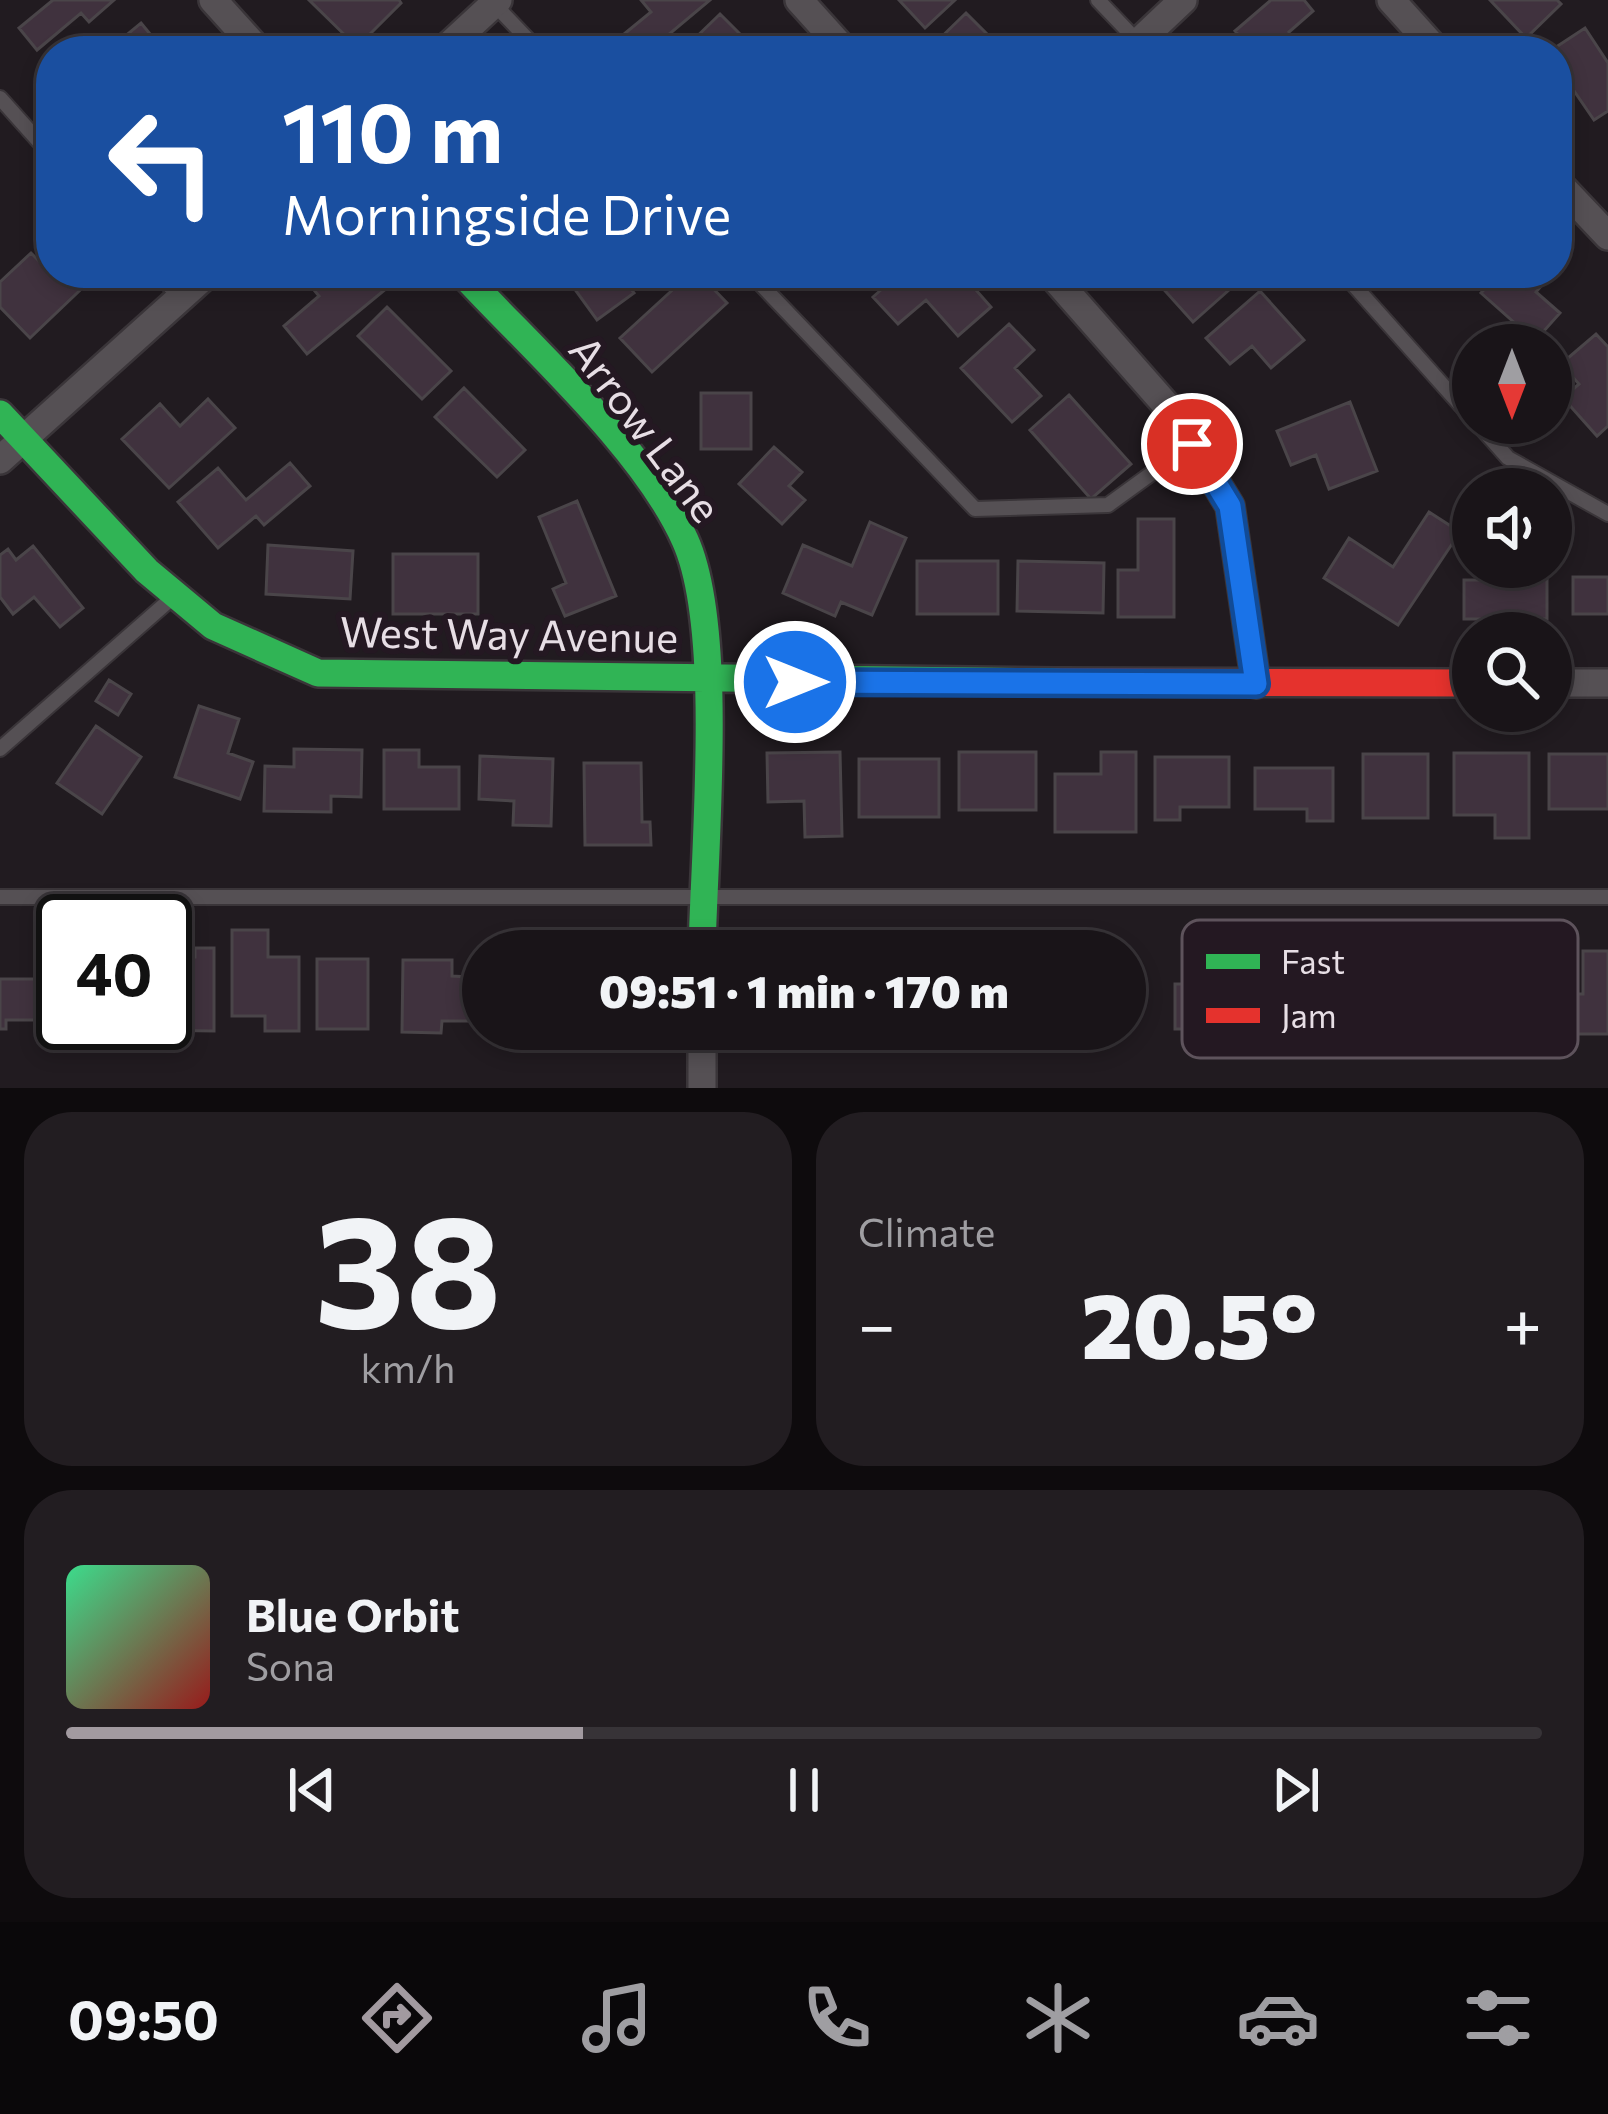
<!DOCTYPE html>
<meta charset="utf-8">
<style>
body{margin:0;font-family:Commissioner,sans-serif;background:#221d21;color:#f1f3f6;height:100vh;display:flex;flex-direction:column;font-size:45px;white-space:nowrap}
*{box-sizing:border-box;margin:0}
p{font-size:39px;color:#9f9ea2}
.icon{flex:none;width:66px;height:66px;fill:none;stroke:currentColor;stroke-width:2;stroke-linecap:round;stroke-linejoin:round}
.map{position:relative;height:1088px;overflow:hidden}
.side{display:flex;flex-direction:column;gap:24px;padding:24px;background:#0e0b0d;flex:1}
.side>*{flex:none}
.guide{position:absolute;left:36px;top:36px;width:1536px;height:252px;border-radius:48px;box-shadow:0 6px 18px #0003,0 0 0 3px #373337;background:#1a4fa0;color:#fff;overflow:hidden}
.needle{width:78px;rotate:180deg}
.buttons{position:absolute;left:1452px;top:324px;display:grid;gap:24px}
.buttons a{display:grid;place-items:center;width:120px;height:120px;border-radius:50%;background:#191418;box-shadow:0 6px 18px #0003,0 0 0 3px #373337;font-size:60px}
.speed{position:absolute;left:36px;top:894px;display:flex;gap:24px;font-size:60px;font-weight:700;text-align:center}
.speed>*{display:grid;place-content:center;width:156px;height:156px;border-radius:50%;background:#191418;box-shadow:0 6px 18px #0003,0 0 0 3px #373337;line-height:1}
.speed .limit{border:6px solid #111;border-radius:18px;background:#fff;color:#111}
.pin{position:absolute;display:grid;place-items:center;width:102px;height:102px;color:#fff;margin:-51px;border:6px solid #fff;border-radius:50%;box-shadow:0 3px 12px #0007}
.me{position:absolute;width:132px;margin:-66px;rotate:90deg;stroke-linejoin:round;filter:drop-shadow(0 0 9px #0008)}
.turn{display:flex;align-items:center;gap:42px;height:252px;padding:0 48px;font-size:54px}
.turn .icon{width:156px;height:156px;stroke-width:2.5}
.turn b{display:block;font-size:84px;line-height:102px}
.big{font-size:90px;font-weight:800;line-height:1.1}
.side .tile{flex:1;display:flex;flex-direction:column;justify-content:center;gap:18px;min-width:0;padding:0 42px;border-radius:48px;background:#221d21}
.side .dial{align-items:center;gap:0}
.dial b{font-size:156px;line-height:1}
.song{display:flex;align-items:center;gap:36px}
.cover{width:144px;height:144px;border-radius:18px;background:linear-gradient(135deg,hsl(150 70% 55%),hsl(0 70% 35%))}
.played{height:12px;border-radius:6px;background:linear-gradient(90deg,#a29aa0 35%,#373337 35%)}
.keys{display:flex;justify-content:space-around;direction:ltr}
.heat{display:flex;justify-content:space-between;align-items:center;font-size:66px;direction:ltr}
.side .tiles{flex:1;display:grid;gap:24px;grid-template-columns:1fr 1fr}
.tile:last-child{grid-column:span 2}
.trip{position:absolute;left:462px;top:930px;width:684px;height:120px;border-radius:60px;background:#191418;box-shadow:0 6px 18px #0003,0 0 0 3px #373337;font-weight:800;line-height:120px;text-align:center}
.dock{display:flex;height:192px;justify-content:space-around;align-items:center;background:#0a080a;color:#9f9ea2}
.dock .icon{width:84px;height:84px}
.dock .active{color:#a29aa0}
.dock b{font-size:54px;color:#f1f3f6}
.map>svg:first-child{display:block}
</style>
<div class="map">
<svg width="1608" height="1088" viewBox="0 0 1608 1088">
<rect width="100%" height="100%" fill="#211b20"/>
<!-- building -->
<path fill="#40323e" stroke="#4a4549" stroke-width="3" d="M53,0H114L89,22L81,13L37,50L19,28Z
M309,0H399L401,3L357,47Z
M641,0H710L649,51H628L618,39L651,12Z
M899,0H955L925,28Z
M1271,0H1304L1313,11L1289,32L1306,51H1253L1235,31Z
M1490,0H1557L1561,4L1526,38Z
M966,13L1004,51L928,50Z
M720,14L757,51H688L685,48Z
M141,23L164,51H107Z
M1585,28L1608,63V111L1594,120L1557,66V51H1550Z
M31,253L46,268L51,263V273H98L30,338L0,307V282Z
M300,273H331L336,279L343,273H375L387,288L307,354L284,326L319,296Z
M563,273H627L622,277L634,293L597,320Z
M691,273H698L727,303L652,372L620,338Z
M900,273H961L991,307L958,336L926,300L898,324L873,297Z
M1149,273H1248L1193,322Z
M1499,273H1552L1536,292L1560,313L1535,341L1481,293Z
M1260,291L1304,340L1271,368L1252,346L1230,364L1206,338Z
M387,307L451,371L422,399L358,336Z
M1009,324L1034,350L1015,368L1041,396L1012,422L961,368Z
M1596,334L1608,347V426L1597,436L1563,398L1579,384L1561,364Z
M464,388L525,450L497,477L435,417Z
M701,393H751V449H701Z
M1069,395L1131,464L1091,499L1030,430Z
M208,399L235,428L169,488L122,439L160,404L180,426Z
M1350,402L1377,471L1329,489L1316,455L1291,465L1277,431Z
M774,447L802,472L789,486L805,500L782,524L739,484Z
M290,463L310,486L264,525L256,516L218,548L178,502L218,468L246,500Z
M577,501L616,596L565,616L553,589L566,583L539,517Z
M1429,512L1460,532L1398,625L1324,578L1349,538L1393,567Z
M1138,519H1174V617H1118V570H1138Z
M870,522L906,538L872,615L841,602L835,616L783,593L803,545L852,566Z
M268,545L353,551L350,599L266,594Z
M33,546L83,608L60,627L34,597L13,614L0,597V555L8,549L16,560Z
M393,554H478V614H393Z
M917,561H998V614H917Z
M1018,561L1104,563L1103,613L1017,611Z
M1500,567H1547V619H1464V580H1500Z
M1573,577H1608V614H1573Z
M109,680L131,694L118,715L96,701Z
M199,706L239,719L228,753L253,762L240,799L175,777Z
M96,726L141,757L102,814L57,783Z
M294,749L362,750L361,797L331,796V812L264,811L265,766L294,767Z
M384,750H419V767H459V809H384Z
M840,752L842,836L805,837L804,801L768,802L767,753Z
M959,752H1036V810H959Z
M1101,752H1136V832H1055V774H1101Z
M1454,753H1529V838H1495V815H1454Z
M1363,754H1428V818H1363Z
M1549,754H1608V809H1549Z
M480,756L553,759L551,826L513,825L514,801L479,799Z
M1155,757H1229V807H1180V820H1155Z
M859,759H939V817H859Z
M584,763H641L642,822H650L651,845H585Z
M1255,768H1333V821H1307V809H1255Z
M232,930H268V957H299V1031H265V1016H232Z
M195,948H214V1031L145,1030V1023H165V974H185V957H195Z
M1583,951H1608V1034H1564V994H1583Z
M317,959H368V1029H317Z
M403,960H452V976L469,977V1021H442L441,1033L402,1032Z
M57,978H63V1023H127V1031L56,1028Z
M0,979H41V1020H6V1029H0Z
M1126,981V1034H1063V1029H1125Z
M1175,984H1240V1029H1175Z"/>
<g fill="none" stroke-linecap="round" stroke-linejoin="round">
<!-- lane casing -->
<g stroke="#3a3539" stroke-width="18">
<path id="lane" d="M1098,0L1140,44
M494,4L539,51
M0,98L51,155
M158,273L180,298
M750,273L975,509L1108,505L1192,444
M1343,273L1473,419
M1477,423L1508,458L1608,514
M0,749L172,598
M0,897H1608"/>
</g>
<!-- street casing -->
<g stroke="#3a3539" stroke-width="32">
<path id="street" d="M213,0L259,51
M799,0L845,51
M1391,0L1437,51
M443,51L498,0
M1129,51L1183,0
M1557,182L1608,236
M1050,273L1174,414L1230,506L1256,684
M0,460L208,273
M1551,683H1608
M702,1088V1029"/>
</g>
<!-- fast casing -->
<g stroke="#3a3539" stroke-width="32">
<path id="fast" d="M462,273C531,348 644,448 685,540C725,628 704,849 702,951
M0,414L147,571L213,626L318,673L1057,682"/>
</g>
<!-- jam casing -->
<g stroke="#3a3539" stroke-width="32">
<path id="jam" d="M1057,682L1473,683"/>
</g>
<!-- lane -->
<use href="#lane" stroke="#555054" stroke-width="14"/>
<!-- street -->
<use href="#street" stroke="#555054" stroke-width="27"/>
<!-- fast -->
<use href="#fast" stroke="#30b455" stroke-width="27"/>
<!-- jam -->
<use href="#jam" stroke="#e5322d" stroke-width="27"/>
</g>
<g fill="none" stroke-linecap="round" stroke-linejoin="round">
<!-- route casing -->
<g stroke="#114b97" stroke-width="30">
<path id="route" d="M795,682L1256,684L1230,506L1192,444"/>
</g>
<!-- route -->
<use href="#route" stroke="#1a73e8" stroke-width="21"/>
</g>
<g text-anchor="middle" stroke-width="12" stroke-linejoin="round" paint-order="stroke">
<!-- street labels -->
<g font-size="42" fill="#e7dee5" stroke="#241822">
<text transform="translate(645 429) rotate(53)" y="15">Arrow Lane</text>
<text transform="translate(509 635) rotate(1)" y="15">West Way Avenue</text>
</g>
</g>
<!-- legend -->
<rect x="1182" y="920" width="396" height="138" rx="18" fill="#241822" stroke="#5e535c" stroke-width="3"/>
<rect x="1206" y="954" width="54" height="15" fill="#30b455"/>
<rect x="1206" y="1008" width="54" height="15" fill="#e5322d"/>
<g font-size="33" fill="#e7dee5">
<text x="1281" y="974">Fast</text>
<text x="1281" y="1028">Jam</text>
</g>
</svg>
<div class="buttons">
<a><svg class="needle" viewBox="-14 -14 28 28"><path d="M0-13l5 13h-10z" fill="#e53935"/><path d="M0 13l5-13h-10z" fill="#9f9ea2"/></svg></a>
<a><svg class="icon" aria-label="sound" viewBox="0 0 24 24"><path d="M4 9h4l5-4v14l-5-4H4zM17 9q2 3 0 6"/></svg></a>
<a><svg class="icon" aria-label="search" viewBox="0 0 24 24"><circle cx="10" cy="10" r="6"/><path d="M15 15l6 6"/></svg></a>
</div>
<div class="speed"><div class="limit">40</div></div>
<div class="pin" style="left:1192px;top:444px;background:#d93025"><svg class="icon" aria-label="arrive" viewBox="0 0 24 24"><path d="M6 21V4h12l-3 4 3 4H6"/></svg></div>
<svg class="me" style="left:795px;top:682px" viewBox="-20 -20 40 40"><circle r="17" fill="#1a73e8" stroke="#fff" stroke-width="3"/><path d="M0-11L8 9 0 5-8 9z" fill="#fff"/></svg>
<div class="trip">09:51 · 1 min · 170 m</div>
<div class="guide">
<div class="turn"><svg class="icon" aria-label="left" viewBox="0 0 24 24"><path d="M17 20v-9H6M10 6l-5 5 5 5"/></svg><div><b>110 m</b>Morningside Drive</div></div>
</div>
</div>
<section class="side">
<div class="tiles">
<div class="tile dial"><b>38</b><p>km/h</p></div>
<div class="tile"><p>Climate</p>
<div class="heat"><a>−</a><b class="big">20.5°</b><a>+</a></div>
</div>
<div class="tile">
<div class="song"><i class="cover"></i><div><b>Blue Orbit</b><p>Sona</p></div></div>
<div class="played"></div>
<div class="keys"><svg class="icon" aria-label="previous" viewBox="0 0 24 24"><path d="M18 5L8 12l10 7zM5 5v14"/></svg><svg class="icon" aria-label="pause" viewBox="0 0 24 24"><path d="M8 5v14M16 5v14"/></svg><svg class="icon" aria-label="next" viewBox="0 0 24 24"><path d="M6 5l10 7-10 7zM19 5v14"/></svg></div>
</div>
</div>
</section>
<nav class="dock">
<b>09:50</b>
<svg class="icon active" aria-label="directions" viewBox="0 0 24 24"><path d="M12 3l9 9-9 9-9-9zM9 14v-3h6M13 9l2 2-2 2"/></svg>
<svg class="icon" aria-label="music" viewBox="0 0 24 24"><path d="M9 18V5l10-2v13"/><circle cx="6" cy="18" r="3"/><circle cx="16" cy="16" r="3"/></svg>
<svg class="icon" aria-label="phone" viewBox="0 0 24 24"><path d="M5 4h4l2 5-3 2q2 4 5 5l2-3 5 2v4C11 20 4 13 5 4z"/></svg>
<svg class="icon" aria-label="climate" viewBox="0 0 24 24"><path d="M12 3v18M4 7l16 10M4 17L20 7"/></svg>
<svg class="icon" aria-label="car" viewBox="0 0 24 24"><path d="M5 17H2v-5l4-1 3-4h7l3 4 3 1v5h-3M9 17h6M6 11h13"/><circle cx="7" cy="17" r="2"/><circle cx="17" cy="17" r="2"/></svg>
<svg class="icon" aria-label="filters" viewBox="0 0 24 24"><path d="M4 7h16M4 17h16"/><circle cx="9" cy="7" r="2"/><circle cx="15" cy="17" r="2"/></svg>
</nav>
